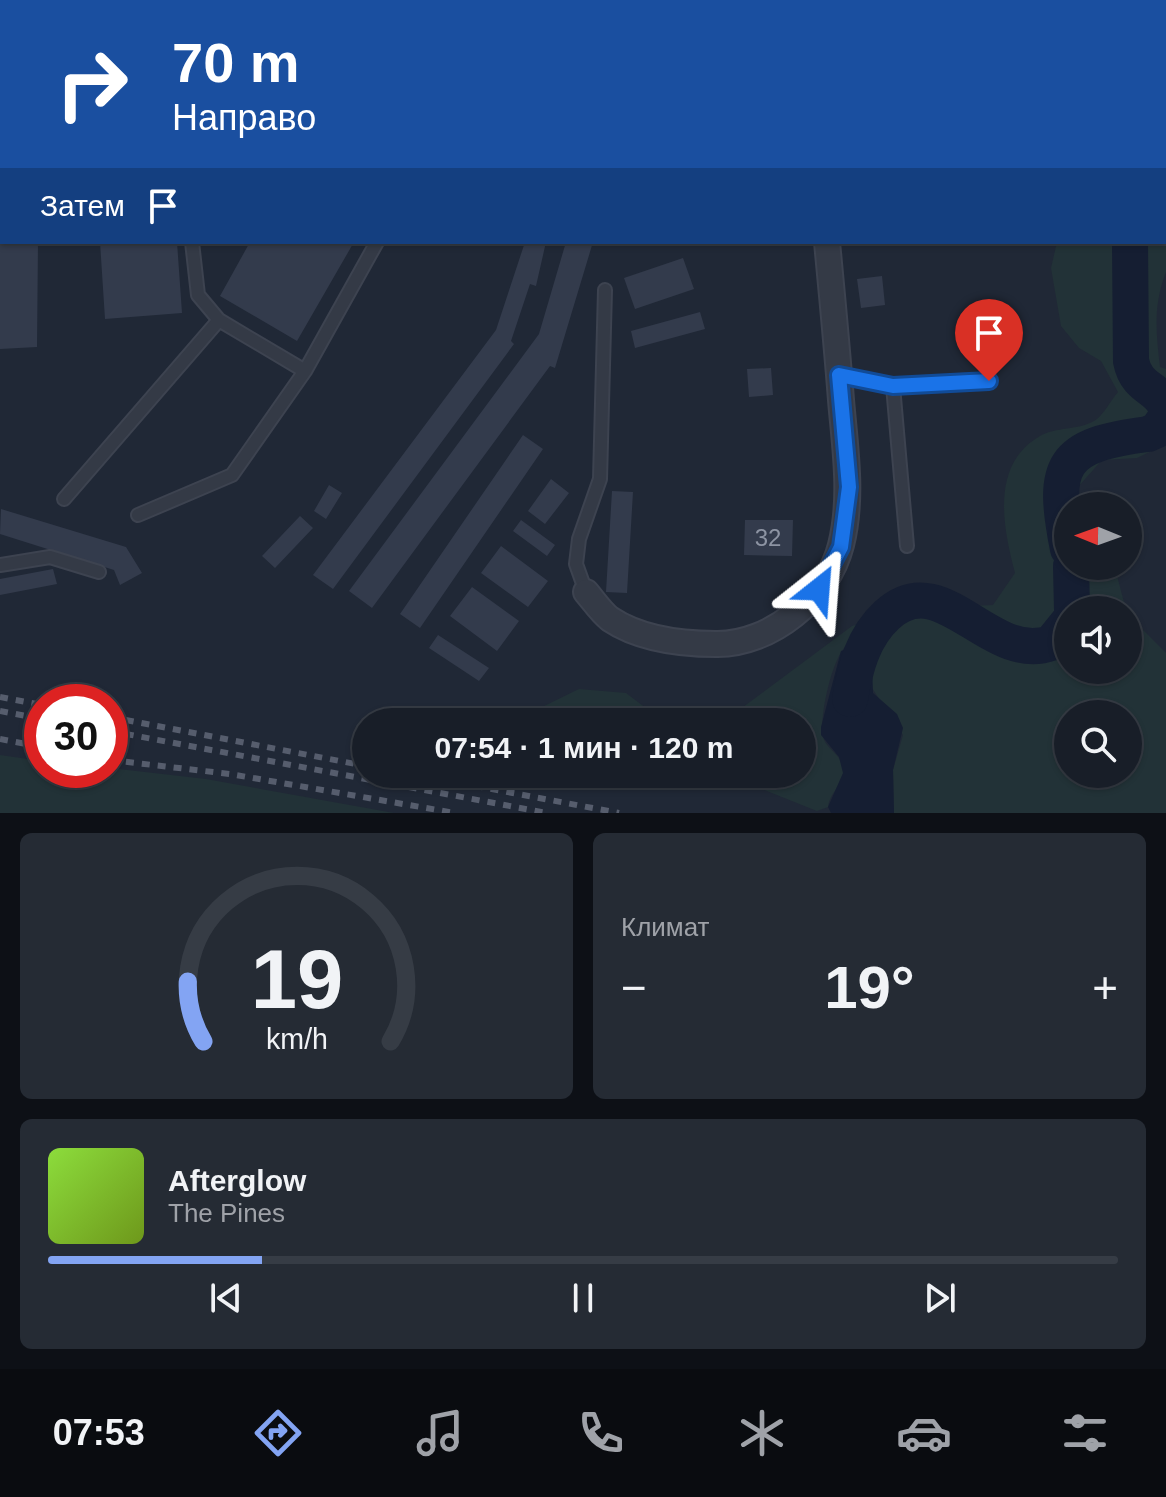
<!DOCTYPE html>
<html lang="ru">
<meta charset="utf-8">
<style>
body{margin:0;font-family:Helvetica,sans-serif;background:#252b34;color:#f1f3f6;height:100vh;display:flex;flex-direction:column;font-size:30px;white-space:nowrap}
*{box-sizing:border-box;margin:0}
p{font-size:26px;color:#9fa2a8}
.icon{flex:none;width:44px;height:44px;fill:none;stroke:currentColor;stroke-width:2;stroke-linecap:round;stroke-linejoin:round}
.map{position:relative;height:813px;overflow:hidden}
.sheet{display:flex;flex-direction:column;gap:20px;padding:20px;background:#0d1016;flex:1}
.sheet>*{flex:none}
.top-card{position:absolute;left:0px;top:0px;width:1166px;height:244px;box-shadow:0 2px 6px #0004,0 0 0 2px #363c45;background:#1a4fa0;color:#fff;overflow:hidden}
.needle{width:52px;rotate:271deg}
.controls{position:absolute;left:1054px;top:492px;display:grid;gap:16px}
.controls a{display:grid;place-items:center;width:88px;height:88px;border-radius:50%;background:#181e28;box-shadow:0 2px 6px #0004,0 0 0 2px #363c45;font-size:40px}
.speed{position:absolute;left:24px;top:684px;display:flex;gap:16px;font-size:40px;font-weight:700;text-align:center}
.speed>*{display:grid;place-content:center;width:104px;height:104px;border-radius:50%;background:#181e28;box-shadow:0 2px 6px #0004,0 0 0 2px #363c45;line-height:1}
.speed .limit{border:12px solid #d22;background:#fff;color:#111}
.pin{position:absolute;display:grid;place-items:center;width:68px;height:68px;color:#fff;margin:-82px -34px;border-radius:50% 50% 50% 0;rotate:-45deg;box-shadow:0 0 8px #0007}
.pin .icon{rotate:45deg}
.me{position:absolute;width:88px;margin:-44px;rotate:28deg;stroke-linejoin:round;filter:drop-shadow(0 0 6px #0008)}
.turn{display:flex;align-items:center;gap:28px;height:168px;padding:0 40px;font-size:36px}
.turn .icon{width:104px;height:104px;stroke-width:2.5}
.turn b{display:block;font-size:56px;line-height:68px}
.then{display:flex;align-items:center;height:76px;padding:0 40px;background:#0003;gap:16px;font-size:30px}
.big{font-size:60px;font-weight:600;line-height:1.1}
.sheet .widget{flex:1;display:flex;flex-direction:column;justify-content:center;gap:12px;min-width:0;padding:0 28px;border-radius:12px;background:#252b34}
.sheet .dial{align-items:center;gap:0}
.dial svg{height:208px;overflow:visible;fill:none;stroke:#363c45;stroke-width:7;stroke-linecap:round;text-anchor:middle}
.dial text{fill:#f1f3f6;stroke:none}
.song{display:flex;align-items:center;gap:24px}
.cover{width:96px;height:96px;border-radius:12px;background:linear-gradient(135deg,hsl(90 70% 55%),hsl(80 70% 35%))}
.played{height:8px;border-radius:4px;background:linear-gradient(90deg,#83a4f3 20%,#363c45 20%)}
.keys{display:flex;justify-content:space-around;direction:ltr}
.heat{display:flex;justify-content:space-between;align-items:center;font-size:44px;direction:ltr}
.sheet .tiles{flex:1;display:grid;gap:20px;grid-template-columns:1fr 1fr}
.widget:last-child{grid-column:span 2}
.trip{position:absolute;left:352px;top:708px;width:464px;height:80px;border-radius:40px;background:#181e28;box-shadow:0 2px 6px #0004,0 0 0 2px #363c45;font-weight:600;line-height:80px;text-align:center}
.menu{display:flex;height:128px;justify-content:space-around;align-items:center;background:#0a0c10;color:#9fa2a8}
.menu .icon{width:56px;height:56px}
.menu .on{color:#83a4f3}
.menu b{font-size:36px;color:#f1f3f6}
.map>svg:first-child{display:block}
</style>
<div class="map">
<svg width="1166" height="813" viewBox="0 0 1166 813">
<rect width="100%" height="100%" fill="#202836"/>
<!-- green -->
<path fill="#223237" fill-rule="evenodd" d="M1075,0H1166V272C1153,305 1156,333 1160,367L1166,369V444L1137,458L1102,460L1061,506L1068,529V566L1115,568L1126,610H1068V670H1128V615L1166,653V813H894L893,770L903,735L845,647C832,659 816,726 825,742C832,753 845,758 843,774C841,787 829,794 828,807L817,811L762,789L705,774H802V722H723L852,626L910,609L993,605L1015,573C1003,527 990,465 1040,436C1055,427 1079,430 1094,421C1103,416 1111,400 1118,392L1101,361L1079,348L1061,326L1051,268L1057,242H1164V2ZM1068,714H1128V774H1068Z
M579,689L626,693L663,721L681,722H530L538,709Z
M0,755L42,761V770L110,768L206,779L394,813H0Z"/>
<!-- water -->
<path fill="#151e32" d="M856,646L872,664L873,693L897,714L903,728L893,770L894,813H831L828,807L843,773L839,757L821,735V727L841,651Z"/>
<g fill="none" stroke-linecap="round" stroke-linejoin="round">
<!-- river -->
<path stroke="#151e32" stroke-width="36" d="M1113,0L1114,2
M1130,242L1131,361C1137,390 1158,386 1166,407
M1068,549C1051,464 1061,445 1148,434L1157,430L1166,417
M1071,566L1072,610
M850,699C855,668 863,637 887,615C942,564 989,665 1051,643L1068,622"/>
</g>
<!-- building -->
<path fill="#333b4c" d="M0,242H38L37,347L0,349Z
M100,242H177L182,313L105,319Z
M250,242H354L297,341L220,296Z
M525,242H546L536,286L530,284L511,341L514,344L333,589L313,575L496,330Z
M566,242H593L555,368L550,366L372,608L349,591L539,334Z
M683,258L694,289L635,309L624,278Z
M882,276L885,305L861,308L857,279Z
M700,312L705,329L635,348L631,331Z
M771,368L773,395L749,397L747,369Z
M523,435L543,449L420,628L400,614Z
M551,479L569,493L545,524L528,511Z
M329,485L342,493L326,519L314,511Z
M612,491L633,492L627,593L606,592Z
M1,509L126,547L142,573L120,585L114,570L0,534Z
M300,516L313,528L275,568L262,556Z
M521,520L555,545L547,556L513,531Z
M745,520H793L792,556L744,555Z
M501,546L548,581L528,607L481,573Z
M53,569L57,584L0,595V579Z
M472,587L519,621L497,651L450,616Z
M438,635L489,668L479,681L429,648Z"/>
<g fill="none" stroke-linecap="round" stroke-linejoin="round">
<!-- service casing -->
<g stroke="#3d4350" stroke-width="16">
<path id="service" d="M14,0V2
M166,0V2
M447,0V2
M192,242L198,295L219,320L305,371
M839,375L893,386L989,381
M893,386L907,546
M64,499L219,320
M138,515L232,475L305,371L377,242
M0,565L50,557L99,572
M586,592L576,564L579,539L600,479L605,290"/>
</g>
<!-- minor casing -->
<g stroke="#3d4350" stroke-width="28">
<path id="minor" d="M797,0V2
M586,592C593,600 601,612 610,619C640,639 681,644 716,644C770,645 828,598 841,545C853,497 845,448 841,400C837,347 832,295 827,242"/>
</g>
<!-- service -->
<use href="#service" stroke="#343a46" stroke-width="12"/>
<!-- minor -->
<use href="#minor" stroke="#343a46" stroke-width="24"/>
<!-- rail -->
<path stroke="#565d6d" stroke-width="6" stroke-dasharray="8 8" stroke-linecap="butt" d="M0,697L42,705
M0,711L42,719
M110,717L366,766
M110,731L547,813
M0,739L42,747
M110,760L230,774L455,813
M412,774L619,813"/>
</g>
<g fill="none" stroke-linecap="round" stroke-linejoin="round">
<!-- route casing -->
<g stroke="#114b97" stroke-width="20">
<path id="route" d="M819,589L841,547L849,487L839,375L893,386L989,381"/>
</g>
<!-- route -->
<use href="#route" stroke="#1a73e8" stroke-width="14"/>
</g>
<g text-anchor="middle" stroke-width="8" stroke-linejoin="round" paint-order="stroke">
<!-- number labels -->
<g font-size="24" fill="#8d94a3">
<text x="768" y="546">32</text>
</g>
</g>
</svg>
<div class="controls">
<a><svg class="needle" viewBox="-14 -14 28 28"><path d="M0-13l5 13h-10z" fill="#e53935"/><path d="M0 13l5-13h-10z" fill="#9fa2a8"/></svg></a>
<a><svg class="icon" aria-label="sound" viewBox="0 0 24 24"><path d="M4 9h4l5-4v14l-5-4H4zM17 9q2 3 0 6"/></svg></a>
<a><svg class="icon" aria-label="search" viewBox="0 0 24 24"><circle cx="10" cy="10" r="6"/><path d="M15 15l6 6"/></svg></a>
</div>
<div class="speed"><div class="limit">30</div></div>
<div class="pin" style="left:989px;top:381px;background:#d93025"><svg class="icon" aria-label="arrive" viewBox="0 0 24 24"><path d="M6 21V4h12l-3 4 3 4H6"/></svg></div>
<svg class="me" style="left:819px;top:589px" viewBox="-20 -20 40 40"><path d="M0-17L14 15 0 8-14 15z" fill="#1a73e8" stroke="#fff" stroke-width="4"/></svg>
<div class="trip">07:54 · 1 мин · 120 m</div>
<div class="top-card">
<div class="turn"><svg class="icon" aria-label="right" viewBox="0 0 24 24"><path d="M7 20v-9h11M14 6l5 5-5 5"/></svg><div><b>70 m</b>Направо</div></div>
<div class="then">Затем<svg class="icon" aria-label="arrive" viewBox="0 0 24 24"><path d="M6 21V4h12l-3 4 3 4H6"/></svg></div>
</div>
</div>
<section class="sheet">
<div class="tiles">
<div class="widget dial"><svg viewBox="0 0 100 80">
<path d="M14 69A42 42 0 1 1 86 69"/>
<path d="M14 69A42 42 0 0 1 8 46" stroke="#83a4f3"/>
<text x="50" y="56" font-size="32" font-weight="700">19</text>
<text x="50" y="72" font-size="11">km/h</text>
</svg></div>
<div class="widget"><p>Климат</p>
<div class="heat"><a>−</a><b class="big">19°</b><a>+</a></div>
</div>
<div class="widget">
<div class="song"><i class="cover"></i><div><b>Afterglow</b><p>The Pines</p></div></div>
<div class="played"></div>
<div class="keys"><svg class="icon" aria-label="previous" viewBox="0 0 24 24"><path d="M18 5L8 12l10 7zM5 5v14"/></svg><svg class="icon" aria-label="pause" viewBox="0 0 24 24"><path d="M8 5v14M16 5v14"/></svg><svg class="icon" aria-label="next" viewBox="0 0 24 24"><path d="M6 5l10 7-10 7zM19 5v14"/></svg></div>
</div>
</div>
</section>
<nav class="menu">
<b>07:53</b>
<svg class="icon on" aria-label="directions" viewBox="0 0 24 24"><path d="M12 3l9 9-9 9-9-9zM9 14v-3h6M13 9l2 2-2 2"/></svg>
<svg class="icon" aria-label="music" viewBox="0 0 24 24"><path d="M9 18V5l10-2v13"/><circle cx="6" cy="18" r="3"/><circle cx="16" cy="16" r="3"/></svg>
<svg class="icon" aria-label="phone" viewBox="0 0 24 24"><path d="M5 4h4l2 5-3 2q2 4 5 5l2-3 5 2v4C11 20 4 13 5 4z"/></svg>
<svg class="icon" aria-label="climate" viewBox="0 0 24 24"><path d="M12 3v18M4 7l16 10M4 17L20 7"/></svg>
<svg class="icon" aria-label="car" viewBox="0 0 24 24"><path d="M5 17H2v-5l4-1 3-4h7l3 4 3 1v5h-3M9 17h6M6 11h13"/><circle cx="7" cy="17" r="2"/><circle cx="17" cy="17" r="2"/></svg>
<svg class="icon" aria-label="filters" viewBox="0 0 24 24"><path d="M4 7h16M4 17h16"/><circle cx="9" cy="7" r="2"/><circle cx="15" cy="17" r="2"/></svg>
</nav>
